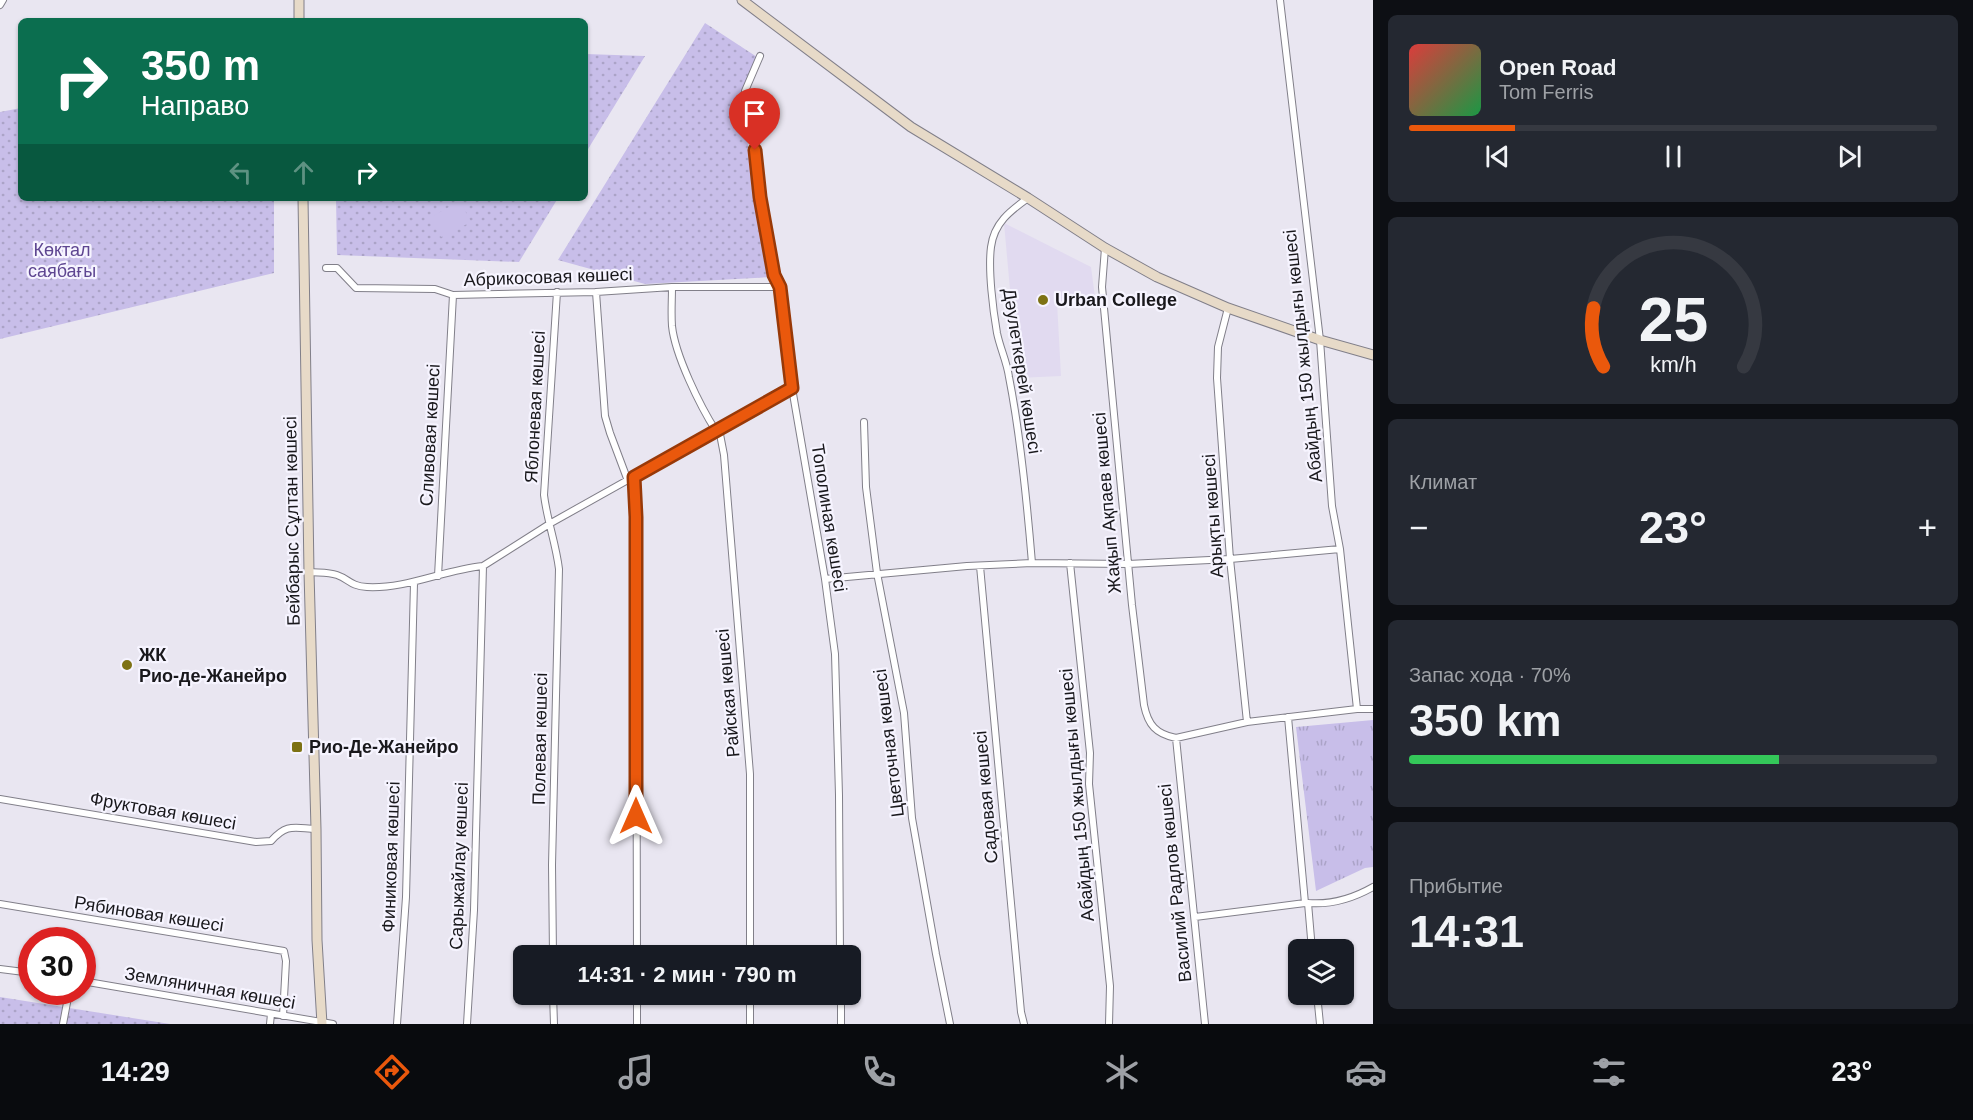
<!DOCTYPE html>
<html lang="ru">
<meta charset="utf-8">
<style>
body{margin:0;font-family:Helvetica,sans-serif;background:#242831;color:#f1f3f6;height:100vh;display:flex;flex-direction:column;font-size:22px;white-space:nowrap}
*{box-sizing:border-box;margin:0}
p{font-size:20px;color:#9ea1a6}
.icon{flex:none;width:33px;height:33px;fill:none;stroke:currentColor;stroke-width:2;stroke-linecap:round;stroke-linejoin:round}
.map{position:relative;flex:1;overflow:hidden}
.panel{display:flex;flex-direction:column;gap:15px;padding:15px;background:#0d0f14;width:600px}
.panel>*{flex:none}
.hud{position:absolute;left:18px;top:18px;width:570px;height:183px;border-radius:9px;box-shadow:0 2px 4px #0004;background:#0b6e4f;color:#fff;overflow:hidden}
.controls{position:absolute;left:1288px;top:939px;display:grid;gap:12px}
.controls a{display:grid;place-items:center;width:66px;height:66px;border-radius:9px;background:#171b24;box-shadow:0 2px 4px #0004;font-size:30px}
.speed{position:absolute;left:18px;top:927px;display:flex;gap:12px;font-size:30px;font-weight:700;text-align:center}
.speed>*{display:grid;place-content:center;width:78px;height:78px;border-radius:50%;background:#171b24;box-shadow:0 2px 4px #0004;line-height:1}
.speed .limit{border:9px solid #d22;background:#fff;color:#111}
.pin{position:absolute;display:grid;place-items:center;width:51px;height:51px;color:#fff;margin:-62px -26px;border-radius:50% 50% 50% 0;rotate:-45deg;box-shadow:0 0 6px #0007}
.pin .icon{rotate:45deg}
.me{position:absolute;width:66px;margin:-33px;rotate:0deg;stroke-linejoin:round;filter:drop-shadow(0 0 4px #0008)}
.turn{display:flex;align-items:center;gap:21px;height:126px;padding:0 24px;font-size:27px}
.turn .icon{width:78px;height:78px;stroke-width:2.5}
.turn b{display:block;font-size:42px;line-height:51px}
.lanes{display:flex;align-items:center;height:57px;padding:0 24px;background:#0003;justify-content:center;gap:30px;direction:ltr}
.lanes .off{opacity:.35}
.big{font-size:45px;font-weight:700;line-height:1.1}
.panel .tile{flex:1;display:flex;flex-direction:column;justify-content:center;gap:9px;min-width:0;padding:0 21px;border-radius:9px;background:#242831}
.panel .dial{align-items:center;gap:0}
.dial svg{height:156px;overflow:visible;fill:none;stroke:#363941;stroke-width:7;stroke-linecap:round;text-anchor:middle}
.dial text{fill:#f1f3f6;stroke:none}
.song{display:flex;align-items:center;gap:18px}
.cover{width:72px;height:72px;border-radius:9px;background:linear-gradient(135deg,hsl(0 70% 55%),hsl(140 70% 35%))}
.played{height:6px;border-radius:3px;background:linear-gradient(90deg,#ea580c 20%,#363941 20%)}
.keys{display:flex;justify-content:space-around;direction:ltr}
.heat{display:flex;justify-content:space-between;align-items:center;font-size:33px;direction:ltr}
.charge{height:9px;border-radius:4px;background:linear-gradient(90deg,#34c759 70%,#363941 0)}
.trip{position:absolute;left:513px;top:945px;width:348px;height:60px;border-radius:9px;background:#171b24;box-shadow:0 2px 4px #0004;font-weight:700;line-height:60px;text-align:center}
.tab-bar{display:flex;height:96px;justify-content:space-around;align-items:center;background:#090b0e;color:#9ea1a6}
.tab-bar .icon{width:42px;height:42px}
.tab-bar .on{color:#ea580c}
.tab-bar b{font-size:27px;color:#f1f3f6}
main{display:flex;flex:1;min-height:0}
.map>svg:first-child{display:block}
</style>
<main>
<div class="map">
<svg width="1373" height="1024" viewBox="0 0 1373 1024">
<defs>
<pattern id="grass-tufts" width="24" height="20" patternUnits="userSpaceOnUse" patternTransform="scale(1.5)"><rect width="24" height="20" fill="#c8bee9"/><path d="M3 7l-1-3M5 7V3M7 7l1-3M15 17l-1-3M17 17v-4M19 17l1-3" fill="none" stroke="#aba3c7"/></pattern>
<pattern id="park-dots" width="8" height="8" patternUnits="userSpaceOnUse" patternTransform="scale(1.5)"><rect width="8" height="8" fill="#c8bee9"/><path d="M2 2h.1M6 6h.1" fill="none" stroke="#aba3c7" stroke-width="1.8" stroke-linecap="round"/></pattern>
</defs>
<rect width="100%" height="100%" fill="#e9e6f1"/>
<!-- education -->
<path fill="#e1daf0" d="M1004,223L1091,267L1095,297L1057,302L1061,376L1018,378Z"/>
<!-- grass -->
<path fill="url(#grass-tufts)" d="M1373,720V867L1365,868L1316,891L1296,727Z"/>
<!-- park -->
<path fill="url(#park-dots)" d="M705,23L757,57L740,100L772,277L645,284L558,260Z
M585,54L645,56L585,154Z
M21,108V198H274V273L0,339V112Z
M336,198H558L519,262L337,255Z
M0,997L170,1024H0Z"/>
<!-- pitch -->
<path fill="#c8bee9" d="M460,201L471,222L441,237L431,217Z"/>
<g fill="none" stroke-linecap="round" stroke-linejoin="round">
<!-- street casing -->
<g stroke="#817f89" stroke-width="8">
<path id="street" d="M1280,0L1320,340L1332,506L1340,549L1357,709
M0,5L3,0
M760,56L745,91L752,127L760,197L774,275L780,287L792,388L825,579L835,654L839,795L840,956
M1028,198C1010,211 994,223 991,247C988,270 993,310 997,333C1000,348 1007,362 1009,377C1021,438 1027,502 1032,563
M1105,248L1102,287L1132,605L1144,705C1148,725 1156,734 1176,738L1247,722L1357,709H1373
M326,268H337L356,288L435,289L453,295L596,292L672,287H780
M672,287C672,300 671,313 672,326C675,355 700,406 716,431
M596,292L605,416L610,433L628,481
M1228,308L1218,347L1217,378L1230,559L1247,722
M864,422L866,487L877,573L904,713L912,818L936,954L950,1024
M719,429L724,455L750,774V956
M634,477L636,517L637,956
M1070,563L1090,753L1089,784L1110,986L1109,1024
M980,566L1021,1012L1024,1024
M309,572C318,573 328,572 337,575C349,579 350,586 367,587C407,589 443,570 483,566L551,523L792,388
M438,576L453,295
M825,579L967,566L1032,563L1128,564L1230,559L1340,549
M1288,717L1305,903H1308L1312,950
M1176,738L1205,1024
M0,799L256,842L271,841C287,823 294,828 316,829
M1308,903C1332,905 1352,899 1373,887
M0,904L284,951L286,961L283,1016
M1195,917L1305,903
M553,956L552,865L559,569C556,544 547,520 544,495L557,292
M0,969L32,973
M82,981L333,1024
M553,994L554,1024
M637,994V1024
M841,994V1024
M1317,994L1320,1024
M63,1024L69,992
M270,1024L271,1014
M397,1024L406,897L414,583
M467,1024L474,910L483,566
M750,1024V994"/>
</g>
<!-- secondary casing -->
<g stroke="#817f89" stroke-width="11">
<path id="secondary" d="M299,0V21
M742,0L911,127L1028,198L1105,248L1157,277L1228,308L1320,340L1373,355
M303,198L309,572L316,829L317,940L322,1024"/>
</g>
<!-- street -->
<use href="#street" stroke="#fff" stroke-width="6"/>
<!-- secondary -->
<use href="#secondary" stroke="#e7dac8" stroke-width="9"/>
</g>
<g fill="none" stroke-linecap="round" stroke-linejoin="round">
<!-- route casing -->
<g stroke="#983908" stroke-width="15">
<path id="route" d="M636,816V517L634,477L792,388L780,287L774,275L760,197L755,150"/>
</g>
<!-- route -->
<use href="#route" stroke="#ea580c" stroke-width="10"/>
</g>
<!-- markers -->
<g fill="#7d7214" stroke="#f6f4ff" stroke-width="2">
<circle cx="1043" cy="300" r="6"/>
<circle cx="127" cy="665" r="6"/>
<rect x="291" y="741" width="12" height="12" rx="3"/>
</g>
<g text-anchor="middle" stroke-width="4.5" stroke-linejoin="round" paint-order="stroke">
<!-- park labels -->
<g font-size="18" fill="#5e4691" stroke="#f6f4ff">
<text x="62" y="256">Көктал<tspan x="62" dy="21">саябағы</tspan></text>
</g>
<!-- street labels -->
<g font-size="18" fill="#19181c" stroke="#f6f4ff">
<text transform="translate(548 277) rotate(-2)" y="6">Абрикосовая көшесі</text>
<text transform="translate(1303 356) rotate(-96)" y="6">Абайдың 150 жылдығы көшесі</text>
<text transform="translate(1022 371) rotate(81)" y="6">Дәулеткерей көшесі</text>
<text transform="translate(535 407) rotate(-87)" y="6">Яблоневая көшесі</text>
<text transform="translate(430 435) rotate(-87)" y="6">Сливовая көшесі</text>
<text transform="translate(1107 503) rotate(-95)" y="6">Жақып Ақпаев көшесі</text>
<text transform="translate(1213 516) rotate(-94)" y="6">Арықты көшесі</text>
<text transform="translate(829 518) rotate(81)" y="6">Тополиная көшесі</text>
<text transform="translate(292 521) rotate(-91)" y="6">Бейбарыс Сұлтан көшесі</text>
<text transform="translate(728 693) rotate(-95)" y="6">Райская көшесі</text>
<text transform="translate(540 739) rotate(-89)" y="6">Полевая көшесі</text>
<text transform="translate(889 743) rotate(-97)" y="6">Цветочная көшесі</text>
<text transform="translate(1077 795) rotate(-95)" y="6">Абайдың 150 жылдығы көшесі</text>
<text transform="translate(986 797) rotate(-95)" y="6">Садовая көшесі</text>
<text transform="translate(163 811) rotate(10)" y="6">Фруктовая көшесі</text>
<text transform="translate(391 857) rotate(-88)" y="6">Финиковая көшесі</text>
<text transform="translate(459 866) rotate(-88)" y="6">Сарыжайлау көшесі</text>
<text transform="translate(1175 883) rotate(-96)" y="6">Василий Радлов көшесі</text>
<text transform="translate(149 914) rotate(9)" y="6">Рябиновая көшесі</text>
<text transform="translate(210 988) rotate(10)" y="6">Земляничная көшесі</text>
</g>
<!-- poi labels -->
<g font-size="18" font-weight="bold" fill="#19181c" stroke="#f6f4ff" text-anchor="start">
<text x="1055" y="306">Urban College</text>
<text x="139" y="661">ЖК<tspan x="139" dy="21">Рио-де-Жанейро</tspan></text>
<text x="309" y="753">Рио-Де-Жанейро</text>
</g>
</g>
</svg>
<div class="controls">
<a><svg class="icon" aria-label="layers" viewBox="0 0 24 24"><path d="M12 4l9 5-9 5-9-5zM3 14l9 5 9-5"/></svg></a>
</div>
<div class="speed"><div class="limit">30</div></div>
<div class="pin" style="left:755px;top:150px;background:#d93025"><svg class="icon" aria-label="arrive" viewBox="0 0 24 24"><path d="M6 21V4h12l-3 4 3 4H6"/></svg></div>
<svg class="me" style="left:636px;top:816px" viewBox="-20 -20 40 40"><path d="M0-17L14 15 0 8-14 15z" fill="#ea580c" stroke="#fff" stroke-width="4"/></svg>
<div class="trip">14:31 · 2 мин · 790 m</div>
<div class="hud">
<div class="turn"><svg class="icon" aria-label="right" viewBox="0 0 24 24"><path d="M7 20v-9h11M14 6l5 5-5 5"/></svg><div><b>350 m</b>Направо</div></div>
<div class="lanes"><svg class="icon off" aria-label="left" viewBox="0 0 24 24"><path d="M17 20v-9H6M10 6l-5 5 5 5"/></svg><svg class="icon off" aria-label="ahead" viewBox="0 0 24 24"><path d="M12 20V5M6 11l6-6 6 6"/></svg><svg class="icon" aria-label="right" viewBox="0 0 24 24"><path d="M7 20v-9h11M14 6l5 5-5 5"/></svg></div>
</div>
</div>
<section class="panel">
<div class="tile">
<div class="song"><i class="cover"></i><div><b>Open Road</b><p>Tom Ferris</p></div></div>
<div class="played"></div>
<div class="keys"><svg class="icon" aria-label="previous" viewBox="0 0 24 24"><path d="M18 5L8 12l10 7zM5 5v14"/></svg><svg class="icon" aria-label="pause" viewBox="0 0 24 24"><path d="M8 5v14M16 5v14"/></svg><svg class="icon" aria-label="next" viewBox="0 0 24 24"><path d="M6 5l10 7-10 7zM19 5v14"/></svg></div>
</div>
<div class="tile dial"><svg viewBox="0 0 100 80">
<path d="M14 69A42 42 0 1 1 86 69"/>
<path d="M14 69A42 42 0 0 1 9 39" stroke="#ea580c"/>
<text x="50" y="56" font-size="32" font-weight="700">25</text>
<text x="50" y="72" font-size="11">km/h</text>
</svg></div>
<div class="tile"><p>Климат</p>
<div class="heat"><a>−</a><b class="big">23°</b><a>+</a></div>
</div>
<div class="tile"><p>Запас хода · 70%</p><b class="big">350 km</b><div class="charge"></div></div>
<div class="tile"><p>Прибытие</p><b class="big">14:31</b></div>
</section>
</main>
<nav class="tab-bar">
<b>14:29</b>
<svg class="icon on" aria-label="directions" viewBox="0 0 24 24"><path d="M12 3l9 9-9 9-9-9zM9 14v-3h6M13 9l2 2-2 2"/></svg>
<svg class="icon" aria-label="music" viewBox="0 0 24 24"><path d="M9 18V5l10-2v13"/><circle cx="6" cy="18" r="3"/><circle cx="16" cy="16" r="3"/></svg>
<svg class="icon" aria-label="phone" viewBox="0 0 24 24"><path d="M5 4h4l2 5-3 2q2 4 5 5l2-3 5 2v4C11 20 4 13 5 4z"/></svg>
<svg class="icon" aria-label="climate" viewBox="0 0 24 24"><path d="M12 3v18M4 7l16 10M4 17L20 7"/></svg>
<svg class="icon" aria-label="car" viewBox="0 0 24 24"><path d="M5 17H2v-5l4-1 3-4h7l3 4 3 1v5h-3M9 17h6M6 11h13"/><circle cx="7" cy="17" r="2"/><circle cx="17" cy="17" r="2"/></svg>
<svg class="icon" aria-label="filters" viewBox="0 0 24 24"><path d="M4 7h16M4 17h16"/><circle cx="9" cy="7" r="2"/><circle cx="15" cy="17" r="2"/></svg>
<b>23°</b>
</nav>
